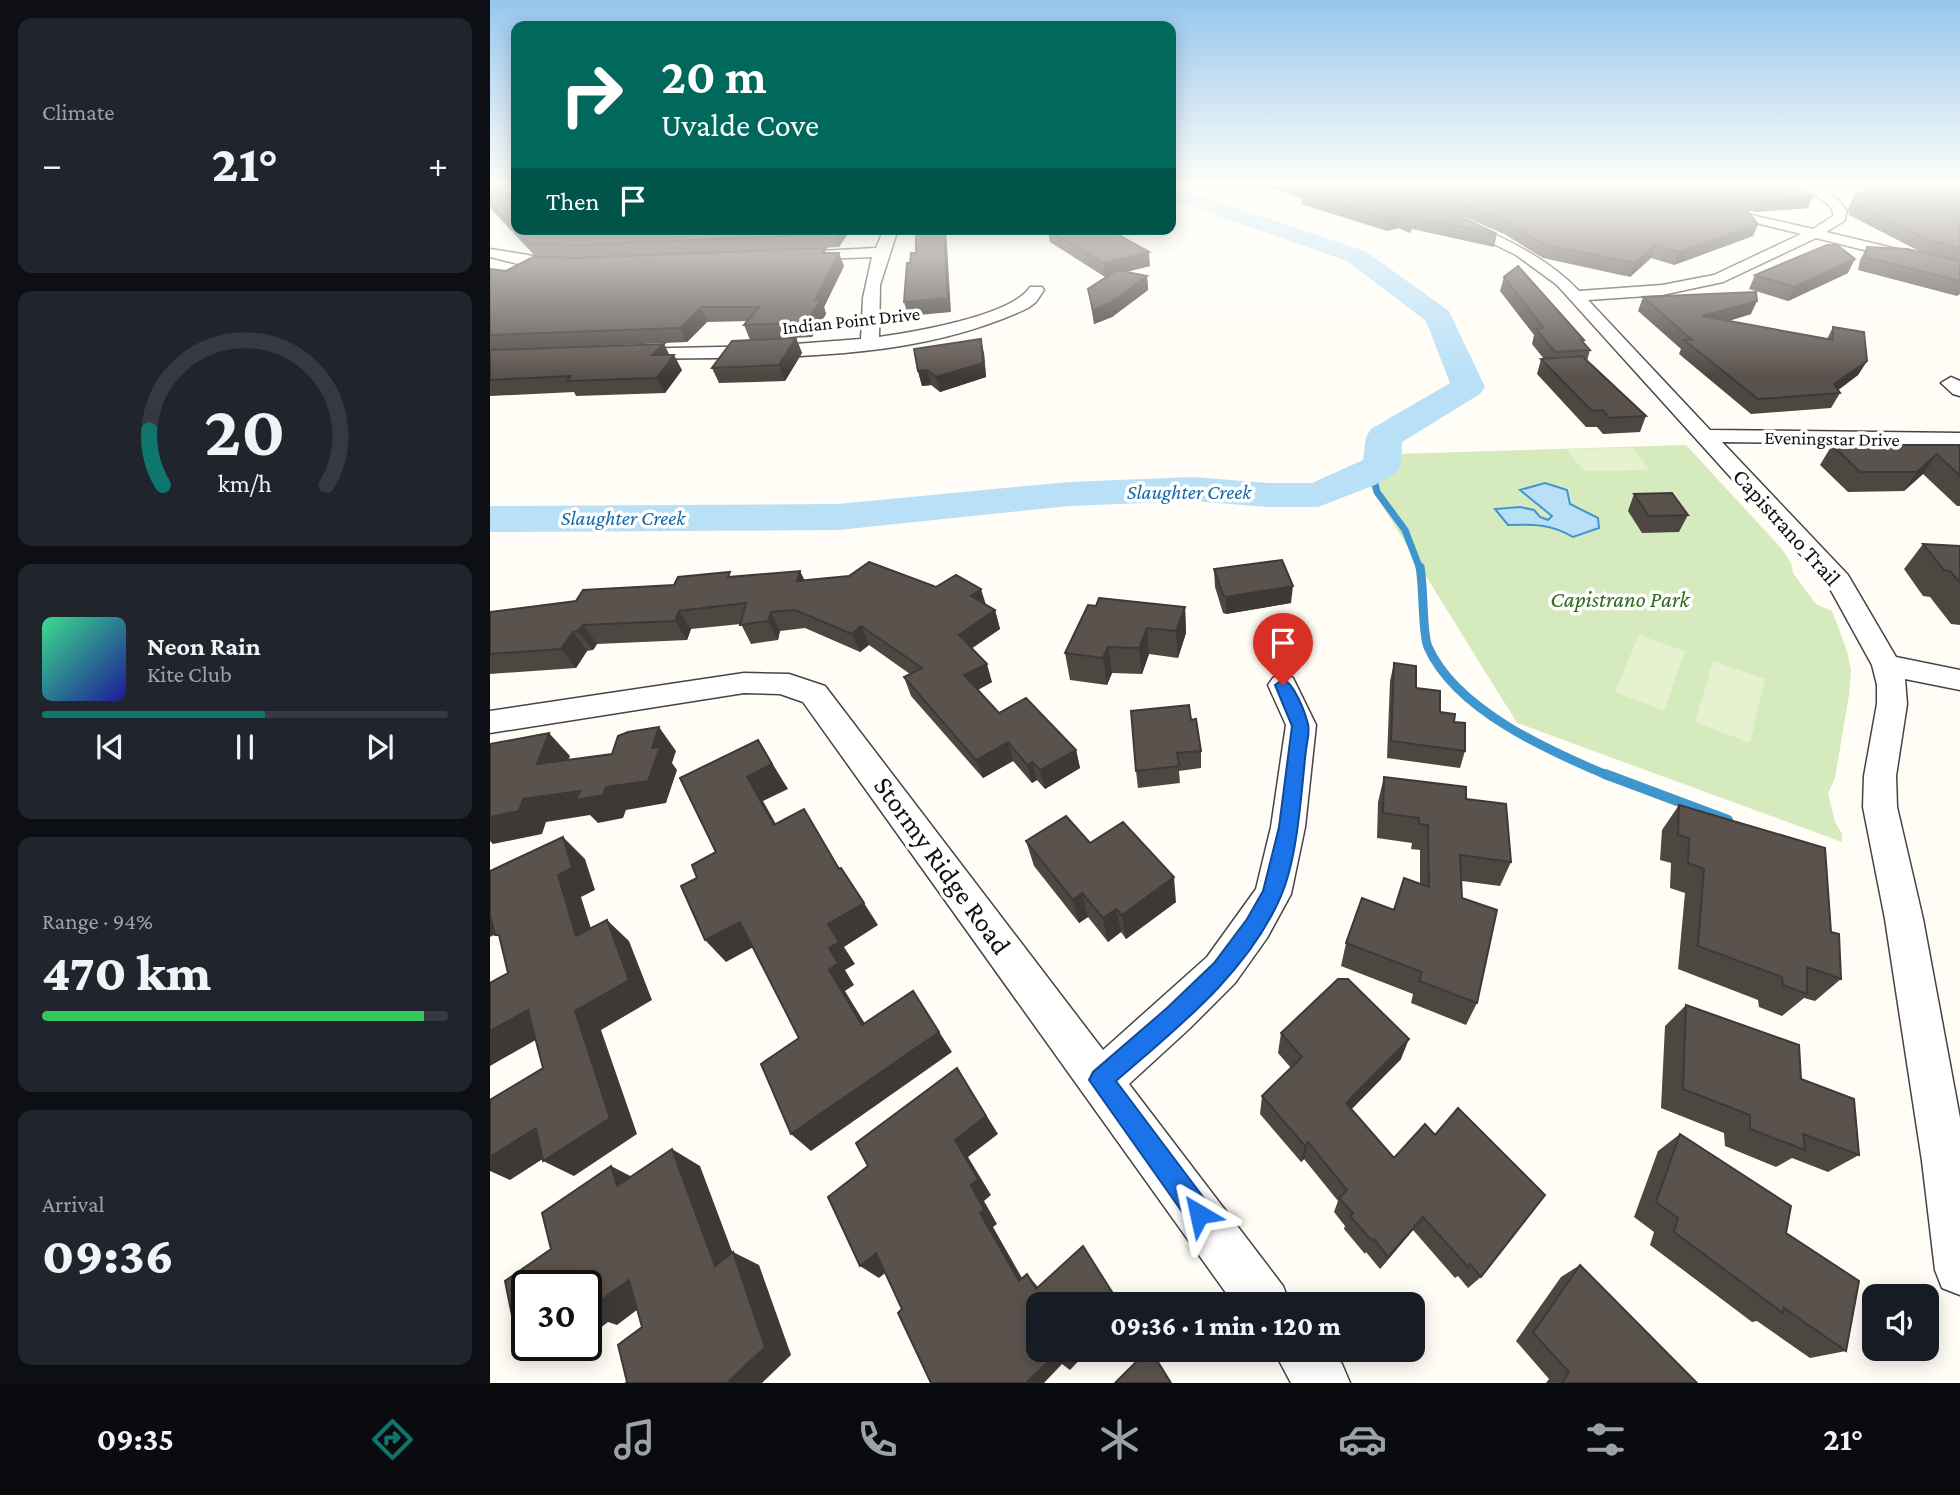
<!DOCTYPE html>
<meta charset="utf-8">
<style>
body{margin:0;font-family:"Crimson Pro",serif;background:#20242c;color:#f1f3f6;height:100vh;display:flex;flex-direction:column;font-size:26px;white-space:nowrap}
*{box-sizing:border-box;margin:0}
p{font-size:23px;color:#9ea1a6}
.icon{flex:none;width:38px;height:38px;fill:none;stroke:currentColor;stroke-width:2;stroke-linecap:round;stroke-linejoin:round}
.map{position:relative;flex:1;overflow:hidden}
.drawer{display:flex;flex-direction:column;gap:18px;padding:18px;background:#0d0f14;width:490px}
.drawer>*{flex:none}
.guide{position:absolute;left:21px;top:21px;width:665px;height:214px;border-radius:14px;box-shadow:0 4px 18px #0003;background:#00695c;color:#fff;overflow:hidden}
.controls{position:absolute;left:1372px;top:1284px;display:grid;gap:14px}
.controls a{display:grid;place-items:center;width:77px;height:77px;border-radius:14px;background:#171b24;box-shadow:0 4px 18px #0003;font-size:35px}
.speed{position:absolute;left:21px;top:1270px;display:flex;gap:14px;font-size:35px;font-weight:700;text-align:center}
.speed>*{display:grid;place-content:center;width:91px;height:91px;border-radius:50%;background:#171b24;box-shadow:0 4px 18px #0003;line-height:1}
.speed .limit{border:4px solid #111;border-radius:10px;background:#fff;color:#111}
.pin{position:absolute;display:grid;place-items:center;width:60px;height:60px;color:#fff;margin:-72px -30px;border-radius:50% 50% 50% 0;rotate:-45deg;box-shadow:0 0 7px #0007}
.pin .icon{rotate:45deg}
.me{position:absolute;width:77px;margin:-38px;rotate:324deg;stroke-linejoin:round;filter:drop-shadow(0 0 5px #0008)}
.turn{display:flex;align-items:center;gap:24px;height:147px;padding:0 35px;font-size:32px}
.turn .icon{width:91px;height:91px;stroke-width:2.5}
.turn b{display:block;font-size:49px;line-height:60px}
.then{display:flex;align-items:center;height:66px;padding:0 35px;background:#0003;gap:14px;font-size:26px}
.big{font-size:52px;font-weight:800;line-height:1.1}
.drawer .tile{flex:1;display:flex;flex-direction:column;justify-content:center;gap:10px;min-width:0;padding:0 24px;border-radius:14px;background:#20242c}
.drawer .dial{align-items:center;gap:0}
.dial svg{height:182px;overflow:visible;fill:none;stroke:#363941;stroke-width:7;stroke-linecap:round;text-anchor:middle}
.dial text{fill:#f1f3f6;stroke:none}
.song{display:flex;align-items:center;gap:21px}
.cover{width:84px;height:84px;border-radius:10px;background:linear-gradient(135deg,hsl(150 70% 55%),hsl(240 70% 35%))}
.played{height:7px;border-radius:4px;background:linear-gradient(90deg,#0f766e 55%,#363941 55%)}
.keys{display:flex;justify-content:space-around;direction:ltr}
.heat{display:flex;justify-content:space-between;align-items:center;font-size:38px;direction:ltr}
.charge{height:10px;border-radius:5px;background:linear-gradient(90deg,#34c759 94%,#363941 0)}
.trip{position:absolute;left:536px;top:1292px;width:399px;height:70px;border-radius:14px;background:#171b24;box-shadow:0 4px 18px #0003;font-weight:800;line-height:70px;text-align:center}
.tab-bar{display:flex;height:112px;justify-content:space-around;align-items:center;background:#090b0e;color:#9ea1a6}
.tab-bar .icon{width:49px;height:49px}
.tab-bar .active{color:#0f766e}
.tab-bar b{font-size:32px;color:#f1f3f6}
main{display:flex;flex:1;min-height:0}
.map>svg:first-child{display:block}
</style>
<main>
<section class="drawer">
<div class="tile"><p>Climate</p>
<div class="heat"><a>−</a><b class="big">21°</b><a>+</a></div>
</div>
<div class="tile dial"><svg viewBox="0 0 100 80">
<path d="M14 69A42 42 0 1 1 86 69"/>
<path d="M14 69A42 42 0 0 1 8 45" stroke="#0f766e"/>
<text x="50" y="56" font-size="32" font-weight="700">20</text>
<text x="50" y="72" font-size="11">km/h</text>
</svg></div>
<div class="tile">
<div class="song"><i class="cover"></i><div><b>Neon Rain</b><p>Kite Club</p></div></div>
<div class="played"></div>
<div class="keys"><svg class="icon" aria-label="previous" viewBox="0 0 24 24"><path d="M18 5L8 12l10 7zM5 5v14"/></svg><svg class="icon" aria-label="pause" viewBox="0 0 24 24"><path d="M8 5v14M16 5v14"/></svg><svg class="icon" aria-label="next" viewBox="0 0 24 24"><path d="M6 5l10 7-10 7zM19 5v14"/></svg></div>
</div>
<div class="tile"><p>Range · 94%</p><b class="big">470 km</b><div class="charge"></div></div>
<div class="tile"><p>Arrival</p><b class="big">09:36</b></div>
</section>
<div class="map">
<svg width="1470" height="1383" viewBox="0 0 1470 1383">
<rect width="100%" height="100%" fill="#fffdf5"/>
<!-- green -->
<path fill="#d5ebbd" d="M1196,445L1292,549L1302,565L1303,573L1326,604L1342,611L1357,651L1361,670L1359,695L1345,778L1338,793L1345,822L1352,834V842L1027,723L875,478L905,454Z"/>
<!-- pitch -->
<path fill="#e6f2cf" d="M1143,448L1160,470L1094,471L1076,449Z
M1149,635L1195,651L1174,711L1125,692Z
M1223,661L1275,679L1260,743L1205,722Z"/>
<!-- water -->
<path fill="#b9e0f7" stroke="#3f96cf" stroke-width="2" d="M1055,483L1077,490L1080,504L1108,518L1109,528L1083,537C1061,524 1043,524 1018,525L1005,509L1030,507L1044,510L1050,517L1058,520L1062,516L1030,490Z"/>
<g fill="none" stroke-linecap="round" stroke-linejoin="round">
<!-- stream-far2 -->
<path stroke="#3f96cf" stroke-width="7" d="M882,471L887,492L915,530L930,569"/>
<!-- stream-far1 -->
<path stroke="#3f96cf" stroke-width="9" d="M930,567C934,587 932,634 938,647C966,710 1059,751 1119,776"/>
<!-- stream -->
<path stroke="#3f96cf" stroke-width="10" d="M1115,774L1238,820"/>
<!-- river -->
<path fill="#b9e0f7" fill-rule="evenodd" d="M681,186L875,251L959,311L995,387L990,394L912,442L911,465L906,473L885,485L828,507H778L703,501L579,506L348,530L0,532V506L348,504L579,482L703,477L778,483H822L873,460L876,437L881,429L960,383L936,321L857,261L681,200Z"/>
<!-- street casing -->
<g stroke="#444" stroke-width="3">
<path id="street" d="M1309,183C1328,181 1346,195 1357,211L1354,221L1336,232L1470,264V274L1326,238L1233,282L1172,295L1098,300L1220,430L1470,433V445L1232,442L1358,575L1406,657L1470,670V690L1415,679L1417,704L1406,776L1407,807L1433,919L1470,1118V1295L1452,1288L1445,1270L1432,1161L1395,919L1373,807L1374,776L1387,704V685L1382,665L1338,585L1067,285L1026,255L962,223L964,220H974C1015,239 1057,257 1089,291L1172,285L1224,275L1311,234L1217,211V205L1323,229L1343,216V211L1339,205Z
M394,229H408L390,285L389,337C424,332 522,316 540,287H552L554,290L546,302L538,308C415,366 269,356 137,359L128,354L137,349L279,346L371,339L373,298L382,257L310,260L303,256L310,252L386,248Z
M0,249C13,251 79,261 82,265C69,277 18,261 0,257Z
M1461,377L1470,381V396L1463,394L1451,383Z
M254,673L299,674L335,686L613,1050L717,957L766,889L781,827L796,725L778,685L783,678L793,674L803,678L826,725L815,827L801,894L777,938L745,983L699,1029L639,1084L793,1286L800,1304H744L313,702L290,694L254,693L0,733V711Z
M783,1349H841L852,1364L860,1383H801Z"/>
</g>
<!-- street -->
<use href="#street" fill="#fff" fill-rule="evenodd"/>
</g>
<!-- wall -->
<path fill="#4d4742" d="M0,183H24L8,195L26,229H361L349,247L163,255L337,253L354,266L334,307L336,314L322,337L260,340L254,325L258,321L217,322L197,342L20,350L174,344L179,355L192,370L175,393L86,396L84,392L0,396V269L16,271L45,256L1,209L0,207Z
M764,183H1290L1323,196L1318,208L1265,212L1255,210L1268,224L1263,236L1184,265L1161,258L1140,277L1053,258L1014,234L984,221L888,189L1007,234L1004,247L922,229L920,233L908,228L897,231L811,204L812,198Z
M1391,183H1470V294L1467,296L1368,270L1370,260L1377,247L1429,251L1359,215L1358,208L1364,196Z
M558,230L660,266L636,272L657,276L658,290L622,317L604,324L598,289L617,276L615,277L560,242Z
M1358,273L1298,301L1259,289L1265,275Z
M1014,277L1094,340L1093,343L1100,350L1097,361L1156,416L1150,432L1113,434L1107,427H1096L1047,374L1051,359H1054L1042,344L1044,335L1010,291Z
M1153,297L1261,314L1239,321L1337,339L1343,327L1377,361L1368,375L1348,390L1350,393L1341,408L1261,414L1189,354L1191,349L1148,311Z
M306,338L312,353L295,381L229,383L222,368Z
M494,353L496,377L450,392L441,385L432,386L428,371Z
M1342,445H1470V506H1467L1433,474L1414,491L1358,492L1330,465Z
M1144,494L1198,515L1189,532L1152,533L1138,511Z
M1433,544L1470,546V625L1461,624L1440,597L1433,596L1414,569Z
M724,569L801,603L736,614L733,613L725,587Z
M243,577L446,587L496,605L505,610L510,629L482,648L502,682L488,690L509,713L586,750L590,768L555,789L547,780L542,783L523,761L493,778L421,696L414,677L420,674L379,645L370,652L315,628L290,631L288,640L261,644L251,624L201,629L197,640L107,644L103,650L97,651L86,668L0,674V612L86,601L184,585Z
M606,606L695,607L696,633L688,658L659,654L652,674L622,673L617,685L580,680L575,653Z
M904,663L926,688L950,712L975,751L970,768L897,758L900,681Z
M701,720L711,751V768L689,771L690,783L648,788L646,771Z
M894,777L976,799L1021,862L1010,886L972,881V898L987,1003L976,1025L921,1003L923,994L851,966L856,943L904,910L930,884V850L921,849L922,843L887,838L888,802Z
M1189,805L1341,932L1351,979L1325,1001L1314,998L1292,1016L1269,1007L1268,1000L1188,969L1195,893L1180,888L1181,863L1170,860L1172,830Z
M536,841L600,843L686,902L636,939L631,932L618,942L598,917L589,923L544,866Z
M1196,1005L1311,1079L1369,1155L1338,1172L1302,1158L1286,1167L1235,1146L1234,1133L1171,1108L1175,1026Z
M791,1033L911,1059L861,1109L991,1277L978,1288L968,1276L965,1278L923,1230L890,1269L876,1252L875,1254L854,1229L855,1226L844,1212L848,1201L814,1159L811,1162L770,1114L772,1096L801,1068L788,1053Z
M1190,1134L1296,1233L1356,1351L1320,1358L1267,1321L1262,1322L1160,1245L1164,1232L1144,1217L1168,1151Z
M1090,1265L1207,1383H1056L1059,1379L1026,1341L1071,1277Z"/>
<!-- shaded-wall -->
<path fill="#3f3936" d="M3,183H24L0,201V185Z
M1323,196L1318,208L1265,212L1270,200Z
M909,216L908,228L897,231L899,219Z
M1268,224L1263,236L1184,265L1189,252Z
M349,229H361L349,247L345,234Z
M454,229H456L461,312L418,316L414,302Z
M1165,245L1161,258L1140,277L1145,263Z
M659,252L660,266L615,277L614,263Z
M349,253L354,266L334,307L336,314L322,337L316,323L325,300Z
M1365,259L1358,273L1298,301L1304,287Z
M657,276L658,290L622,317L604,324L603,310Z
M1267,301L1261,314L1206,330L1212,316Z
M211,307L217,322L197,342L190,328Z
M306,338L312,353L295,381L289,365Z
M491,339L494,353L496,377L450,392L446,377Z
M174,344L181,358L162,355Z
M184,355L192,370L175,393L167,378Z
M1377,361L1368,375L1343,394L1344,384Z
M437,370L441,385L432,386L428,371Z
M1447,454L1433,474L1414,491L1427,472Z
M310,571L319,589L307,581Z
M803,586L801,603L736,614V597Z
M491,589L497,608L481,596Z
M695,607L696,633L688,658L686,631Z
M505,610L510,629L475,653L469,635Z
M189,611L201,629L197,640L185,621Z
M281,612L290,631L288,640L278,621Z
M93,625L107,644L103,650L88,631Z
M371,626L379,645L370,652L362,634Z
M657,628L659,654L652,674L649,648Z
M83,632L97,651L86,668L71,649Z
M618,647L622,673L617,685L613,658Z
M497,664L502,682L480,694L474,675Z
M169,727L186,751L182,763L187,770L176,803L136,810L133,818L108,823L100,815L56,822L52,834L3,844L0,841V816L33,799L116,787L162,748Z
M59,733L80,756L69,787L47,764Z
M268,740L298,789L273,801L300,849L284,825L257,777Z
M518,742L523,761L493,778L486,760Z
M586,750L590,768L555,789L550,770Z
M542,762L547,780L542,783L537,765Z
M73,837L95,859L105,890L91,897L110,957L86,936L68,875Z
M684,877L686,902L636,939L632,915Z
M592,893L598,917L589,923L583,900Z
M374,903L388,925L354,947L365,964L355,970L364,985L355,991L388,1045L372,1025L339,970L338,924Z
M626,909L631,932L618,942L613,918Z
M0,911L14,930L0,937Z
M117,920L139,941L162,1000L111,1030L147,1134L84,1176L53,1161L85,1011Z
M250,922L269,944L236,962L215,940Z
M423,991L462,1052L321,1151L301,1134Z
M38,1010L65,1029L0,1066V1031Z
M919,1039L911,1059L850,1121L856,1103Z
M467,1068L508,1134L478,1157L501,1195L494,1201L507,1224L503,1227L540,1292L529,1281L490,1213L465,1140Z
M46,1128L76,1144L20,1180L0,1171V1157Z
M818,1142L814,1159L811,1162L815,1146Z
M182,1149L210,1166L243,1254V1252L269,1265L301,1355L272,1383H237L225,1266Z
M121,1166L152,1182L127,1186Z
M933,1217L923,1230L890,1269L898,1257Z
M386,1253L405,1265L389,1278L370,1266Z
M537,1274L547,1286L556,1300L546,1289Z
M139,1280L172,1291L127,1325L118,1322L96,1339V1309Z
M37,1339V1346H78L68,1353L28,1345Z
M583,1349H600L580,1370L572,1364L554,1383H536L565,1355Z"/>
<!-- building -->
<path fill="#5a524d" stroke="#3f3936" stroke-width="2" d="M800,183H871L982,222L1007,234L923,217L922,221L909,216L899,219L812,192L821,189Z
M906,183H1142L1255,209L1268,224L1189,252L1165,245L1145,263L1056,245L1016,222L987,209Z
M1195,183H1290L1323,196L1270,200Z
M1391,183H1425L1470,191V248L1435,239L1364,203V196Z
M26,192V229H349L345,234L87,245L38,243L0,203V196Z
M426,229H454L458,298L414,302L417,263H420L421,253H426Z
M558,230L623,232L659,252L614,263Z
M1337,245H1347L1365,259L1304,287L1265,275Z
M1377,247L1417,249L1470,261V281L1375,257Z
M336,248L333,253H349L325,300H331L316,323L254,325L269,307H211L190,328L0,335V269L16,271L43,257L87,258Z
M1028,266L1094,340H1091L1100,350L1065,352L1046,329L1054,328L1014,277Z
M627,270L657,276L620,303L603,310L598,289Z
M1266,292L1267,301L1212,316L1343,340V327L1374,332L1377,361L1344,384L1350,393L1268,399L1194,340H1202L1153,297Z
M306,338L289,365L222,368L242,341Z
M491,339L493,363L446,377L437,370L428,371L424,349Z
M174,344L162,355H184L167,378L77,381L81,376L0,380V350Z
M1092,356L1156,416L1119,418L1113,410L1102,411L1051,359Z
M1342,445H1470V476L1447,454L1427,472H1370Z
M1182,493L1198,515L1159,516L1144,494Z
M1433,544L1470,546V582L1460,571L1454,570Z
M792,560L803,586L736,597L733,595L724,569Z
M379,562L446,587L466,575L491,589L481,596L505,610L469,635L497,664L474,675L509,713L536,698L586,750L550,770L542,762L537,765L518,742L486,760L414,677L432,668L371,626L362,634L305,610L281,612L278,621L250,625L256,603L189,611L185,621L93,625L88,631L83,632L71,649L0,654V612L86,601L93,590L184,585L188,577L240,572L238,577L310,571L307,581L359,576Z
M609,598L695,607L686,631L657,628L649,648L618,647L613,658L575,653L598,605L606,606Z
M904,663L926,666V688L950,691V712L965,714L964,722L975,723V751L901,741Z
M699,705L701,720L706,719L711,751L687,753L689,766L646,771L641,711Z
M169,727L162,748L170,747L158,781L116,787L113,795L86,800L90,791L33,799L29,811L0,817V744L59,733L47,764L122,754L128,736L138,732Z
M268,740L282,764L257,777L284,825L314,809L349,869L351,868L374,903L338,924L349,942L339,948L348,963L339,970L372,1025L423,991L449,1032L301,1134L271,1064L309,1038L250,922L215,940L191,886L207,878L202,865L226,852L190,778Z
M894,777L976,787V799L1016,804L1021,862L970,855L972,898L1007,910L987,1003L929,981L932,972L856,943L872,898L904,910L914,878L939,887L938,825L929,824V818L893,813Z
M1189,805L1335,848L1341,932L1349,934L1351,979L1317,967V994L1293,985L1292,977L1208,946L1214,869L1198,863L1199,838L1188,835Z
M576,816L600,843L633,822L684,877L632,915L626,909L613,918L592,893L583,900L536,841Z
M73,837L82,868L68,875L86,936L117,920L139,980L85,1011L120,1118L53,1161L46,1128L0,1157V1100L53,1068L38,1010L0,1031V983L18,973L9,935H5L0,915V871Z
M848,979H858L919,1039L856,1103L904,1158L935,1124L945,1135L968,1108L1055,1195L991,1277L980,1264L978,1267L933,1217L898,1257L884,1239L882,1241L860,1216L863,1213L849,1198L857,1190L818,1142L815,1146L772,1096L812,1057L791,1033Z
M1196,1005L1309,1045L1311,1079L1364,1099L1369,1155L1313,1134L1315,1150L1260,1129V1115L1193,1089Z
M467,1068L496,1116L465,1140L488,1179L481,1185L494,1210L490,1213L529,1281L537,1274L546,1289L593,1246L629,1303L548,1304V1349H583L570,1362L565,1355L536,1383H441L408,1313L412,1309L386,1253L370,1266L338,1197L378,1166L366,1143Z
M1190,1134L1301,1206L1296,1233L1369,1281L1356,1351L1294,1308L1293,1313L1184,1232L1188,1218L1166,1202Z
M182,1149L225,1266L243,1252L275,1347L237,1383H136L137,1382L128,1345L152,1327L139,1280L96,1311V1286H37V1339L28,1345L15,1281L61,1249L52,1213L121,1166L127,1186Z
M1090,1265L1207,1383H1072L1079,1372L1043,1333Z
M659,1349H660L681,1383H625Z"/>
<!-- sky -->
<linearGradient id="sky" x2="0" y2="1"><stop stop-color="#95c6ee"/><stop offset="0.49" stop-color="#fffefa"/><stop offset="1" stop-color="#fffefa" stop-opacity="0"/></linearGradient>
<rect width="1470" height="376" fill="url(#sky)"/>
<!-- route -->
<path fill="#1a73e8" stroke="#114b97" stroke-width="2" d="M793,679C804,683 815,712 818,724C820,732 817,742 816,750C811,793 808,857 791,896C758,973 687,1028 626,1081L719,1205L722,1214L719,1223L709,1227L700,1223L599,1080L603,1072L677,1008L724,963L757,919L773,891L789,827L802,726L785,685Z"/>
<g text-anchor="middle" stroke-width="7" stroke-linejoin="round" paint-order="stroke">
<!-- far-street labels -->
<g font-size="19" fill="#111" stroke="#fff">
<text transform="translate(361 320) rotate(-6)" y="7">Indian Point Drive</text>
<text transform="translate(1342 438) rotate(1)" y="7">Eveningstar Drive</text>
</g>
<!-- far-water labels -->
<g font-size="21" font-style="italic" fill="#1768a6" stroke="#fff">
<text x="699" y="499">Slaughter Creek</text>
<text x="133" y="525">Slaughter Creek</text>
</g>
<!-- street labels -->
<g font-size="23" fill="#111" stroke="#fff">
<text transform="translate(1297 527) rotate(48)" y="8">Capistrano Trail</text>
</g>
<!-- park labels -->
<g font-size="23" font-style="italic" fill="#2f6b1f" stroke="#fff">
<text x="1130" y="607">Capistrano Park</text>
</g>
<!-- near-street labels -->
<g font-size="28" fill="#111" stroke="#fff">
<text transform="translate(453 865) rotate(54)" y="10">Stormy Ridge Road</text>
</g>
</g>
</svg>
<div class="controls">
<a><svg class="icon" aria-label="sound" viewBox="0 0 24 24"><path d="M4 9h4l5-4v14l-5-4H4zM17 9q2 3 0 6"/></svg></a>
</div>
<div class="speed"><div class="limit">30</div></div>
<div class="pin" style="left:793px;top:685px;background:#d93025"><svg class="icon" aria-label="arrive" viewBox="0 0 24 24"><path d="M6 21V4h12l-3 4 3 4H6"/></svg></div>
<svg class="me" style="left:709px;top:1214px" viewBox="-20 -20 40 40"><path d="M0-17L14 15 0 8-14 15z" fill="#1a73e8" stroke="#fff" stroke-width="4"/></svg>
<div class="trip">09:36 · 1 min · 120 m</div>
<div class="guide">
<div class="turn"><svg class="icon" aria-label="right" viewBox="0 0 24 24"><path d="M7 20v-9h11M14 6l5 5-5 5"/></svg><div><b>20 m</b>Uvalde Cove</div></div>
<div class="then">Then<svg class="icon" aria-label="arrive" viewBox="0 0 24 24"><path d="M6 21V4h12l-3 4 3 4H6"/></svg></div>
</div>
</div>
</main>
<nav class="tab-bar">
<b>09:35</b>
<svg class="icon active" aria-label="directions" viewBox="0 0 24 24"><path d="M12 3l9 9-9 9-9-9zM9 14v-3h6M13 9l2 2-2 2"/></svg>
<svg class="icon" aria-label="music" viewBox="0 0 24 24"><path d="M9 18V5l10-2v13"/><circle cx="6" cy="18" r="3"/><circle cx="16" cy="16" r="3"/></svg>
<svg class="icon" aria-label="phone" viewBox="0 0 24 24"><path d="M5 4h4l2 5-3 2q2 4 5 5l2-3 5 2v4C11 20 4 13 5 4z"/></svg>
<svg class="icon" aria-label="climate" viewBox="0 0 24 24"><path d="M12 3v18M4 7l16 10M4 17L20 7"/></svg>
<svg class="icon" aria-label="car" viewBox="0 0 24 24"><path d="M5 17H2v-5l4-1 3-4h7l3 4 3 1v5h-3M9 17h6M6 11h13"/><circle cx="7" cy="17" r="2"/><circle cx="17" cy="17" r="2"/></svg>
<svg class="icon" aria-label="filters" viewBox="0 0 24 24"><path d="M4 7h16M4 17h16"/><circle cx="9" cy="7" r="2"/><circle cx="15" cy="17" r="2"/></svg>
<b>21°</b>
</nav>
